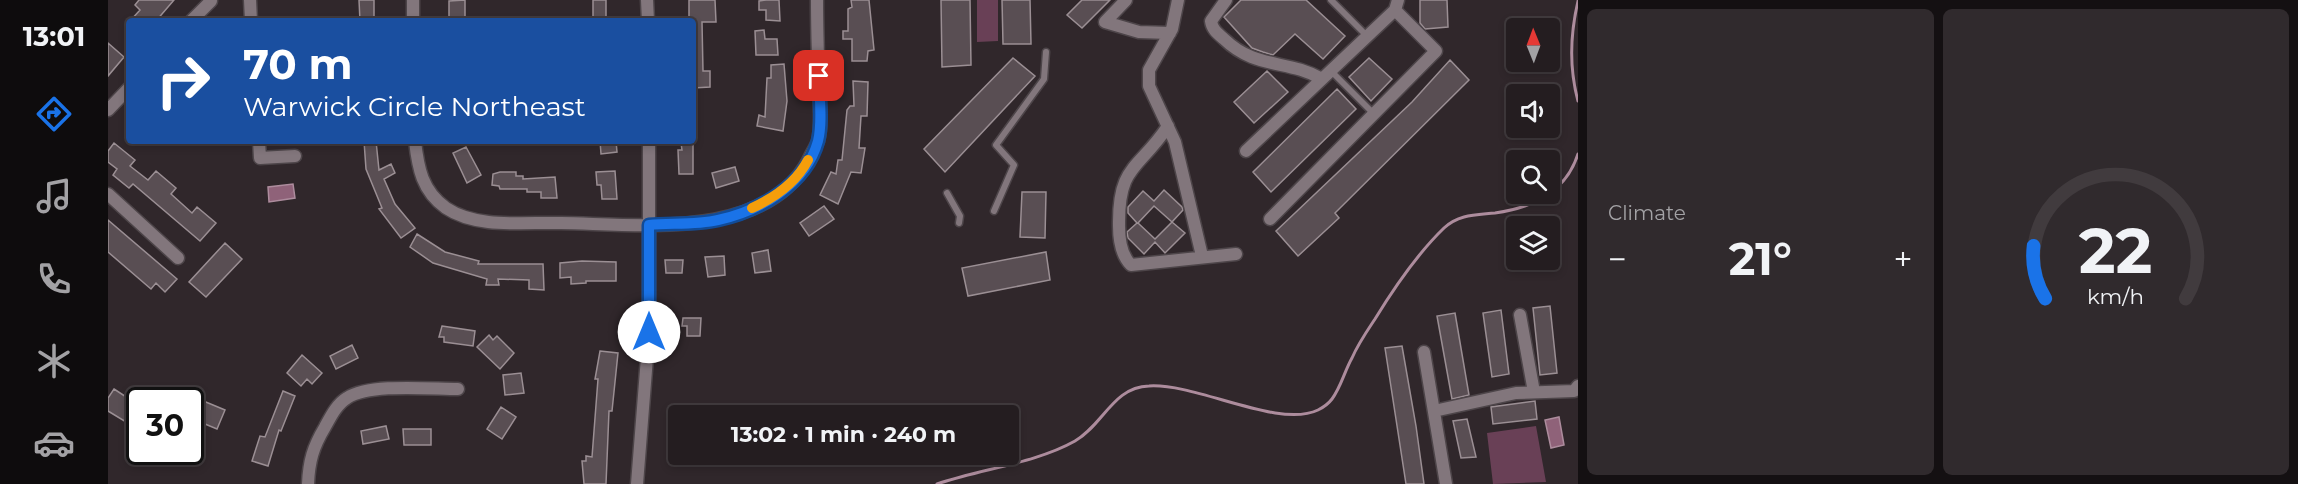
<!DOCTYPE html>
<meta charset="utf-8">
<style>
body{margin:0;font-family:Montserrat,sans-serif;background:#302a2d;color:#f1f3f6;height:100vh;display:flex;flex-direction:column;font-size:22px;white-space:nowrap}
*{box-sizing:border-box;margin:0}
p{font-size:20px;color:#a3a2a5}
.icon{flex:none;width:33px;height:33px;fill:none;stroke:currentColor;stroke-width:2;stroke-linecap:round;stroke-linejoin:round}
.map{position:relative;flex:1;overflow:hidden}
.drawer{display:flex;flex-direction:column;gap:9px;padding:9px;background:#141012;width:720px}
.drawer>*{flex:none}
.banner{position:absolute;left:18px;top:18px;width:570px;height:126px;border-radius:6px;box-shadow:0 3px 9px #0003,0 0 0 2px #413b3e;background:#1a4fa0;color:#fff;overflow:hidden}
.needle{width:39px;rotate:359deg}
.buttons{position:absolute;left:1398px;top:18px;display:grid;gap:12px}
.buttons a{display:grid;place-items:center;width:54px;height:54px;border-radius:6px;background:#241d20;box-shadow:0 3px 9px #0003,0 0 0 2px #413b3e;font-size:30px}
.speed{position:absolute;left:18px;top:387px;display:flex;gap:12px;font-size:30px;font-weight:700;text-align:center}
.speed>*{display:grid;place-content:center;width:78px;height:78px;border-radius:50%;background:#241d20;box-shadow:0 3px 9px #0003,0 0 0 2px #413b3e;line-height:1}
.speed .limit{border:3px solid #111;border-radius:9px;background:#fff;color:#111}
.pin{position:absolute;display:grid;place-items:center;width:51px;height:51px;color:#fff;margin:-26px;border-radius:12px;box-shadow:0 3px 9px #0006}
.me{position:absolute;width:66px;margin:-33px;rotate:0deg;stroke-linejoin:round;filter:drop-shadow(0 0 4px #0008)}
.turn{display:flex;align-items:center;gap:21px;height:126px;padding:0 18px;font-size:27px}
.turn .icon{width:78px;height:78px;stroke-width:2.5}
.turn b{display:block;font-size:42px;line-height:51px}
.big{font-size:45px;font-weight:700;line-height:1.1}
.drawer .widget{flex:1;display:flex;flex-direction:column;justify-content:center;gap:9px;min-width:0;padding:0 21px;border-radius:9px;background:#302a2d}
.drawer .dial{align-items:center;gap:0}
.dial svg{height:156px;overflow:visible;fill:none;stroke:#413b3e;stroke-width:7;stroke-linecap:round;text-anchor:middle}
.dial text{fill:#f1f3f6;stroke:none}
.heat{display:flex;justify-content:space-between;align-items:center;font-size:33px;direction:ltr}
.drawer .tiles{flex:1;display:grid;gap:9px;grid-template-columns:repeat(2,1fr)}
.trip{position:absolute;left:560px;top:405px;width:351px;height:60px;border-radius:6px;background:#241d20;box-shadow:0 3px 9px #0003,0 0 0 2px #413b3e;font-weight:700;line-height:60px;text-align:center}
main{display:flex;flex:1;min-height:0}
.tab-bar{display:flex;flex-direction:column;width:108px;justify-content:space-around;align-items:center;background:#0e0c0d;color:#a3a2a5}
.tab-bar .icon{width:42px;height:42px}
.tab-bar .active{color:#1a73e8}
.tab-bar b{font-size:27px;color:#f1f3f6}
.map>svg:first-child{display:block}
</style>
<main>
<nav class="tab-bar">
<b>13:01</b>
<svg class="icon active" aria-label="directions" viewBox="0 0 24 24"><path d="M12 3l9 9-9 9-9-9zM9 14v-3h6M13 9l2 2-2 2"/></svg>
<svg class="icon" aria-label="music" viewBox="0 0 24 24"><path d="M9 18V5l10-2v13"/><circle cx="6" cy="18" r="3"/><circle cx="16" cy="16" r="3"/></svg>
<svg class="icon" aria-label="phone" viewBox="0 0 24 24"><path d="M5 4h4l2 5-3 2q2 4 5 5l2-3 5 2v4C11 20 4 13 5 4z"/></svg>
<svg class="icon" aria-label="climate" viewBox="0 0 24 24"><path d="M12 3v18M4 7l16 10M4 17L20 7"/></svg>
<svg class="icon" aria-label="car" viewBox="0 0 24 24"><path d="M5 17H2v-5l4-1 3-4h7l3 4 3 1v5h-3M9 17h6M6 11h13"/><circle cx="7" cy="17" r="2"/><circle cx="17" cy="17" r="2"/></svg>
</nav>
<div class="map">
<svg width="1470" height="484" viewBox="0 0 1470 484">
<rect width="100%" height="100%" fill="#30272b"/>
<!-- green -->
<path fill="#694056" d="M869,0H890V41L869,42Z
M1428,426L1438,482L1385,484L1379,433Z"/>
<!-- water -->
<path fill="#8f6279" stroke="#ad8c9d" stroke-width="1.5" d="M185,184L187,198L161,202L160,187Z
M1451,417L1456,445L1443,448L1437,420Z"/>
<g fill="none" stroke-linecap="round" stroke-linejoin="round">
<!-- stream -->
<path stroke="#ad8c9d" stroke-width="3" d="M1470,1C1462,35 1461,68 1470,101
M829,484C873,469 928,463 967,441C996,424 1005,387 1041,386C1089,383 1170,429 1210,410C1214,408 1221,403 1224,399C1233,387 1237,370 1244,358C1250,344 1259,331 1267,319C1286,288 1310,253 1336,228C1351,214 1368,215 1387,213C1424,208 1458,192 1470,154"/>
</g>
<!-- building -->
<path fill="#594e53" stroke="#9b8f94" stroke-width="1.5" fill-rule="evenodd" d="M31,0H66L48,21H22L32,10L27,5Z
M251,0H266V21H252Z
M357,0V21H341V1Z
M485,0H498V21H485Z
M581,0H607L608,22H594L595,71H602V87L585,88V21H581Z
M658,0H671L672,21L658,20V10H651V1Z
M743,0H761L766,50L760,51L759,61H744V39H735V31H740V9L744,7Z
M833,0H862L863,65L834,67Z
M894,0H922L923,44H895Z
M974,0H1002L974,28L959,15Z
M1133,0H1198L1237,36L1215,59L1187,34L1165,55L1155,52L1144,48L1116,17Z
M1312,0H1339L1340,27L1317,29L1312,23Z
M656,30L657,39H669L670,55H648L647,31Z
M0,43L16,57L0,76Z
M905,58L927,76L837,172L816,149Z
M1261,58L1284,79L1263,101L1241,77Z
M1342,60L1361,80L1227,213L1231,218L1190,256L1168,231L1304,102Z
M676,64L679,101L675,131L649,126L651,115L657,117L659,78H663V65Z
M1159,71L1180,92L1146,123L1126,102Z
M745,81L760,82L759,116H753L751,148H757L753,173L743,172L730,204L712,195L723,172L728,174L730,160H734L739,110L742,106H746Z
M1229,89L1248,109L1163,192L1145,172Z
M256,141H268L271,170L283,164L287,173L276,179L287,204L307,228L293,238L271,209L274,208L258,169Z
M492,141H508L509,152L493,154Z
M585,142V174H571L570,150H574L573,143Z
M6,143L27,160L22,166L40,180L48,171L68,188L63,194L84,213L89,207L108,223L92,241L25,184L21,188L5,175L9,169L0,162V151Z
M358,147L373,175L359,183L345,153Z
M627,167L631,181L608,188L604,173Z
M507,171L509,199H494L493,185H489L488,172Z
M392,172H408V176H415V179L447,177L449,198H433V192H419V189H392L391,186L384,185L385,174Z
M1056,190L1074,207L1075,210L1064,222L1077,233L1057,253L1047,242L1036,254L1020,238L1019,232L1029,223L1020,213V207L1035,191L1046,201ZM1046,206L1064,222L1047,239L1030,223Z
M914,192H938L937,238L912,237Z
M716,206L726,219L701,236L692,223Z
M0,220L69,279L57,292L48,283L43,289L0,252Z
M309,234L337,252L371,261L370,264H435L436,290L421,289V280L390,279L391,285H378L379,279L325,263L302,247Z
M117,243L134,259L98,297L81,282Z
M660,250L663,271L647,273L644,253Z
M938,252L942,280L860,296L854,268Z
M616,256L617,275L600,277L597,257Z
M557,260H575L574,273H558Z
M474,261L508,262V281H478V283L463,284V277L452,278V263Z
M1442,306L1449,373L1432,375L1425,308Z
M1393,310L1401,374L1384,377L1375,313Z
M1347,313L1361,395L1344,399L1329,316Z
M575,318H593L592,336H579V326H574Z
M334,326L367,331L365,346L336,342V337H331Z
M381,335L385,340L389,336L406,353L392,369L369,347Z
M244,345L250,358L228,369L222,356Z
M1294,346L1308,426L1316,484H1298L1277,348Z
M492,351L510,353L504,411H501L498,484H476L474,461H478V456L484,457L490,379H487Z
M194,355L214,373L204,384L199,379L193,386L179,373Z
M413,373L416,393L397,395L395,375Z
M6,389L29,404L18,422L0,411V398Z
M175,391L187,396L173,431L171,430L160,466L144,461L152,436L157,437Z
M93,400L117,410L109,429L85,419Z
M1427,401L1429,419L1385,424L1383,407Z
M393,407L408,417L394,439L379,429Z
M1359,419L1368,457L1353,458L1345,421Z
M278,426L281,439L255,444L253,431Z
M295,429H323V445H296Z"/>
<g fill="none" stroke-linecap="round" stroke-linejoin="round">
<!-- service casing -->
<g stroke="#4d4549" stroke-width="9">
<path id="service" d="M1223,0L1259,36
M1223,71L1266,114
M839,193L852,216L851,223
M886,211L906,165L888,145L936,79L938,52"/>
</g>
<!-- minor casing -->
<g stroke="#4d4549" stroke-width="15">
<path id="minor" d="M142,0L143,21
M305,0V21
M539,0L540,21
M1018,0L997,22L1031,32L1062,33
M1070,0L1064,29L1041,70V86L1067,142L1094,256
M1118,0L1103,21C1104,29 1109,33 1116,39C1148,70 1180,59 1214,79
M83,21L103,1
M0,110L21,88
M1060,126C1031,170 1010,164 1011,226C1011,239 1013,255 1023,265L1128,254
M151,141L152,158L187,156
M307,141C310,168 314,191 338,208C369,229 417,222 453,223C529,224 657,241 700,161C703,154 708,147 710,141C714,125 712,107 711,91C710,60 709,30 709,0
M1138,151L1287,10L1290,0
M0,194L70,258
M1162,219L1328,51L1287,10
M1412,315L1426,392
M1316,352L1338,484
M1326,411L1408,393L1466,391L1470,386
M200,484C201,461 205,447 217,427C223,416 229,404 239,398C262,383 322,389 350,389
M529,484L541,332V141"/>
</g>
<!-- service -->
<use href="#service" stroke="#82767c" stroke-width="6"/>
<!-- minor -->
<use href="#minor" stroke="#82767c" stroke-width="12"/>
</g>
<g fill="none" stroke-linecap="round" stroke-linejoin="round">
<!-- route casing -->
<g stroke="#114b97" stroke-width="15">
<path id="route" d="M541,332V225C563,223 588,225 610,220C651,211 698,185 710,141C715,121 711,96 711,76"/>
</g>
<!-- route -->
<use href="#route" stroke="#1a73e8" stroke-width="10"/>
<!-- slow -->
<path stroke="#f59e0b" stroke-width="10" d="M644,208C668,197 688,183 700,160"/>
</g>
</svg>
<div class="buttons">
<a><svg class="needle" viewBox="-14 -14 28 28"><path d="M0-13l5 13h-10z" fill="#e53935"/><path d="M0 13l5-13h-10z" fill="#a3a2a5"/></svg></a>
<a><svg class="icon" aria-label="sound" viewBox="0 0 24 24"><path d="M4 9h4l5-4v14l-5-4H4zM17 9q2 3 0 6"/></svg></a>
<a><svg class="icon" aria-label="search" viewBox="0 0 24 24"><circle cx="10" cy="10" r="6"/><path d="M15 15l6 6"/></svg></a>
<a><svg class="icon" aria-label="layers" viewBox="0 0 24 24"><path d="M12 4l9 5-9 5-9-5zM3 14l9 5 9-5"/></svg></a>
</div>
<div class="speed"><div class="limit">30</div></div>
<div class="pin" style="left:711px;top:76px;background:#d93025"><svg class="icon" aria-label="arrive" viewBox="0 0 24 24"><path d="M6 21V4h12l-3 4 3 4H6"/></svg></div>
<svg class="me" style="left:541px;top:332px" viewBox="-20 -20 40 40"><circle r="19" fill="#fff"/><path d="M0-13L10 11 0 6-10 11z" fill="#1a73e8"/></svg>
<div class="trip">13:02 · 1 min · 240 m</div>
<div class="banner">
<div class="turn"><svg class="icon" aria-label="right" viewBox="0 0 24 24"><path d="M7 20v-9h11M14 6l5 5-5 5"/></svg><div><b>70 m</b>Warwick Circle Northeast</div></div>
</div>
</div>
<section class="drawer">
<div class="tiles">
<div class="widget"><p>Climate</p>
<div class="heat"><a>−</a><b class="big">21°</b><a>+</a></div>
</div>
<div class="widget dial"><svg viewBox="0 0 100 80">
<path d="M14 69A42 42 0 1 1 86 69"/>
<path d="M14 69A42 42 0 0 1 8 42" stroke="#1a73e8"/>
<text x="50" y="56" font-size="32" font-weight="700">22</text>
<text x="50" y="72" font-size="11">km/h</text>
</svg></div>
</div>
</section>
</main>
